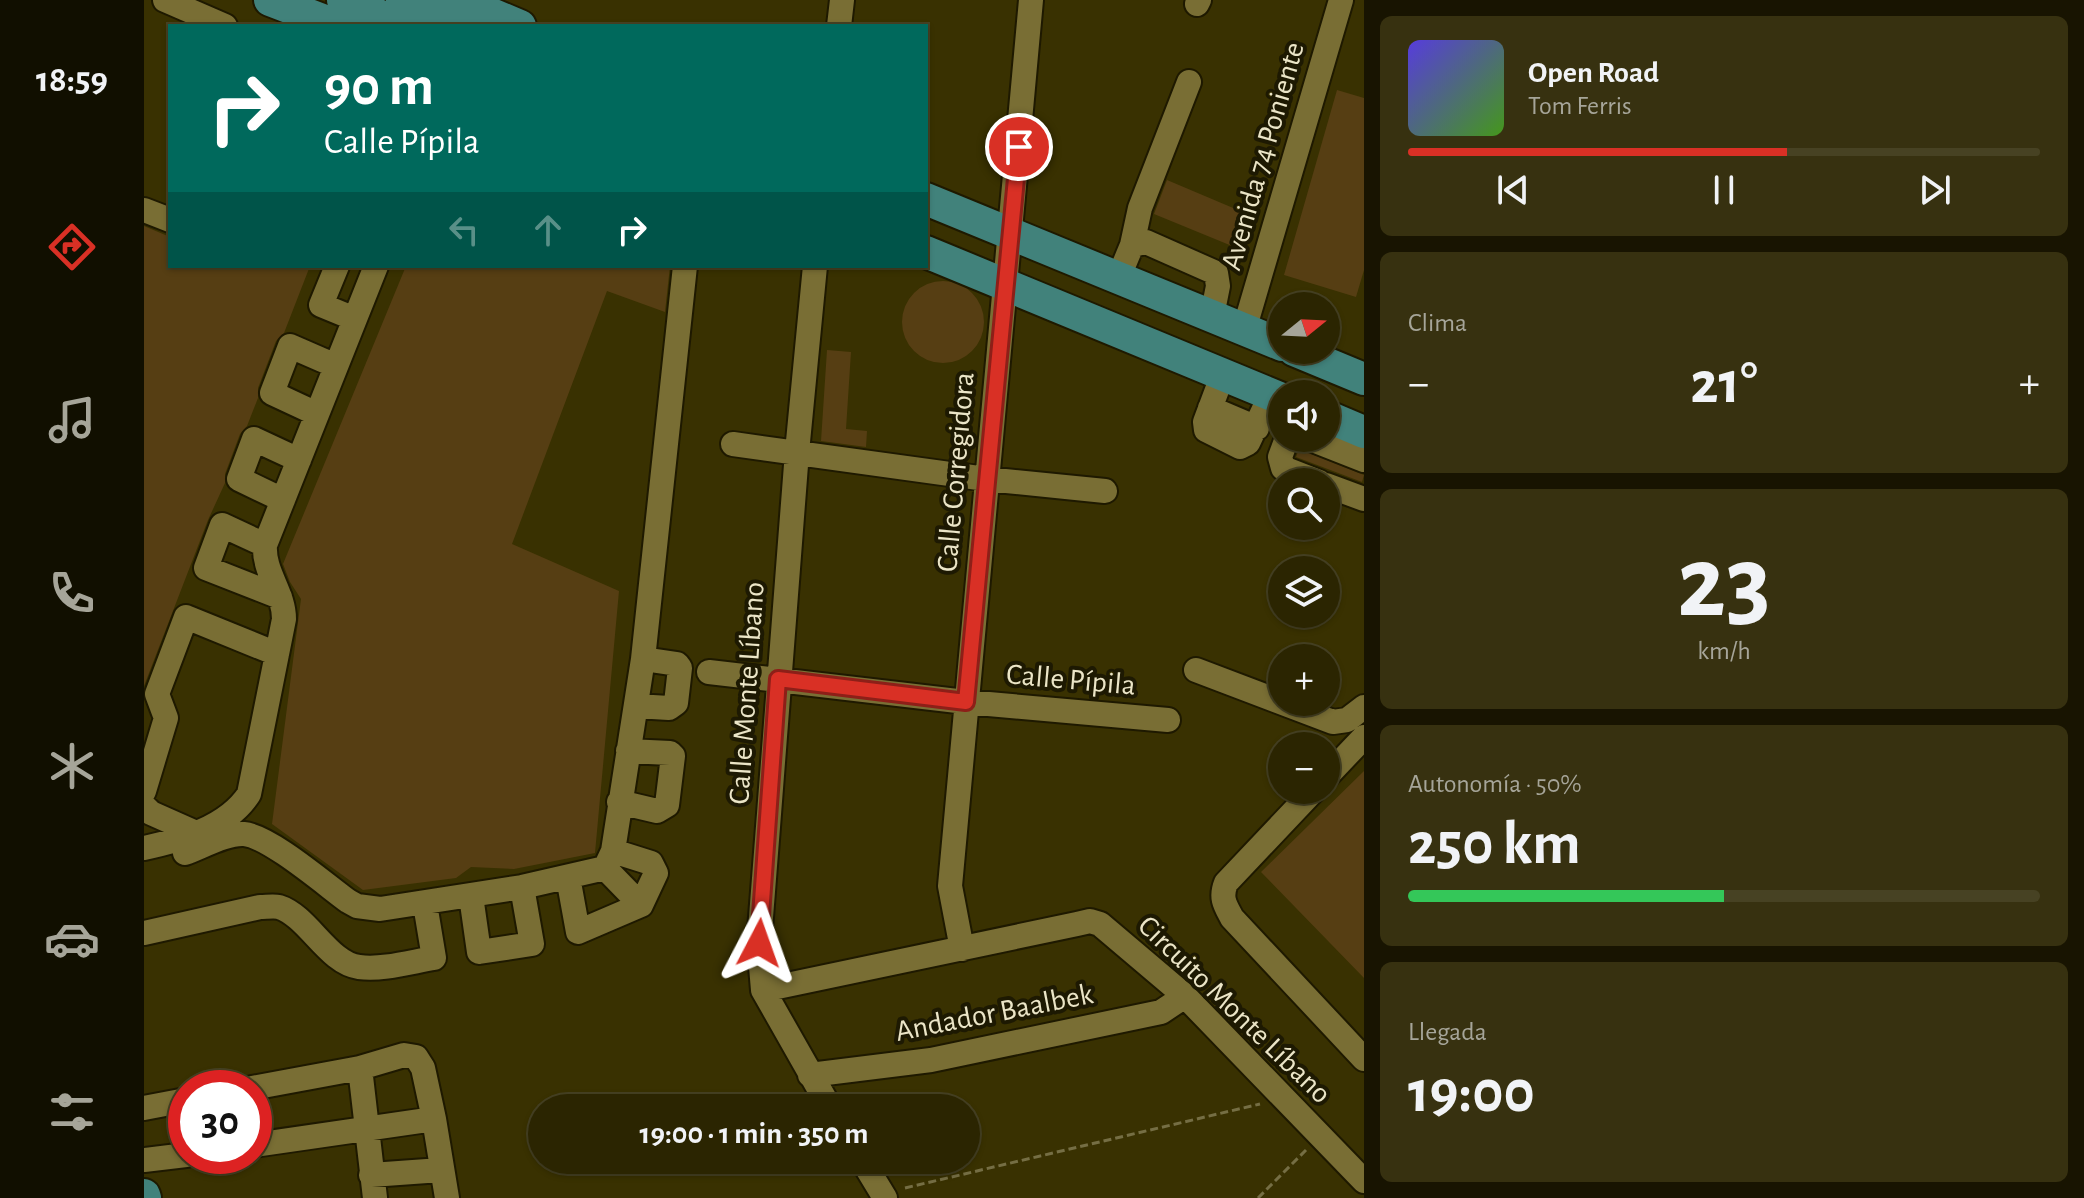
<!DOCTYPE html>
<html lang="es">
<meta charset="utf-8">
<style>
body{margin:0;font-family:"Alegreya Sans",sans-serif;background:#373110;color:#f1f3f6;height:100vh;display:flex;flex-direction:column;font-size:30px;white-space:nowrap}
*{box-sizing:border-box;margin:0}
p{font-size:26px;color:#a6a599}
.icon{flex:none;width:44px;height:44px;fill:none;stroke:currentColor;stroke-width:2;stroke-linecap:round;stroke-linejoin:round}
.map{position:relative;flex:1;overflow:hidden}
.side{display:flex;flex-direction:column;gap:16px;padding:16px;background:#181401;width:720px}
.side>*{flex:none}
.hud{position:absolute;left:24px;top:24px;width:760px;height:244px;border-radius:0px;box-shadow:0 2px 6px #0004,0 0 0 2px #474223;background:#00695c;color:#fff;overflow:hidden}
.needle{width:52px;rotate:72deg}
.buttons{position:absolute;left:1124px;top:292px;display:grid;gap:16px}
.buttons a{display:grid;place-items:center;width:72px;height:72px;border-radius:50%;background:#2b2501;box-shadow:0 2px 6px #0004,0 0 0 2px #474223;font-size:40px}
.speed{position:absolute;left:24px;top:1070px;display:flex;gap:16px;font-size:40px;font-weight:700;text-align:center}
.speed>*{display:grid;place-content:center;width:104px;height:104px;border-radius:50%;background:#2b2501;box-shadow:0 2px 6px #0004,0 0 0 2px #474223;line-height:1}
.speed .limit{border:12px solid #d22;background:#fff;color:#111}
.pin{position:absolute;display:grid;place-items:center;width:68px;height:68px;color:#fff;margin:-34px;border:4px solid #fff;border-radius:50%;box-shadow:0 2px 8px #0007}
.me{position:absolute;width:88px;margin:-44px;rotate:4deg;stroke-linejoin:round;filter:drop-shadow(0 0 6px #0008)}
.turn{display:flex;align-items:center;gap:28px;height:168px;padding:0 24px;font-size:36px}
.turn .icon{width:104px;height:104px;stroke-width:2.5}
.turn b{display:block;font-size:56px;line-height:68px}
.lanes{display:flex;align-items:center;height:76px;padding:0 24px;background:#0003;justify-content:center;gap:40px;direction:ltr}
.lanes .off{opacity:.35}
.big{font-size:60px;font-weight:700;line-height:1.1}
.side .widget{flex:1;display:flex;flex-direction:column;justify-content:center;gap:12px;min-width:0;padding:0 28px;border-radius:12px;background:#373110}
.side .dial{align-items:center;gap:0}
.dial b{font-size:104px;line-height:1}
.song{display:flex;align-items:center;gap:24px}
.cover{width:96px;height:96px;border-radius:12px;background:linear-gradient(135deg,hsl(250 70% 55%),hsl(100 70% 35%))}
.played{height:8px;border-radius:4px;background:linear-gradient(90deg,#d93025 60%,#474223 60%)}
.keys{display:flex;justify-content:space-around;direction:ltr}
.heat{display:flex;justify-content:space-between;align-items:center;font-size:44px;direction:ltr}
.charge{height:12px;border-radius:6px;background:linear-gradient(90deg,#34c759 50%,#474223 0)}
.trip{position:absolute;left:384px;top:1094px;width:452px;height:80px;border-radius:40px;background:#2b2501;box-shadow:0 2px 6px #0004,0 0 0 2px #474223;font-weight:700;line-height:80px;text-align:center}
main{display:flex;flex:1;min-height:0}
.tabs{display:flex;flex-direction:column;width:144px;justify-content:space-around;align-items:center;background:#110f00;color:#a6a599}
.tabs .icon{width:56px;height:56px}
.tabs .selected{color:#d93025}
.tabs b{font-size:36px;color:#f1f3f6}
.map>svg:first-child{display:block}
</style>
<main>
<nav class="tabs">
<b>18:59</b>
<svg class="icon selected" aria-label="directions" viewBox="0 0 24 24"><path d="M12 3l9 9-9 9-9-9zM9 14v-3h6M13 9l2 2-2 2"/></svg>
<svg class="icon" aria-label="music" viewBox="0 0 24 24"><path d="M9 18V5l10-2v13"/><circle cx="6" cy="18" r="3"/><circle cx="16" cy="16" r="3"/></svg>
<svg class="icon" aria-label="phone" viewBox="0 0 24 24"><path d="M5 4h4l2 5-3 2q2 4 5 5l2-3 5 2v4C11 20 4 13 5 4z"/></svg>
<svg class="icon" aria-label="climate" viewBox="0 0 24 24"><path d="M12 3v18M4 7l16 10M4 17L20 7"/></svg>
<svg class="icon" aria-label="car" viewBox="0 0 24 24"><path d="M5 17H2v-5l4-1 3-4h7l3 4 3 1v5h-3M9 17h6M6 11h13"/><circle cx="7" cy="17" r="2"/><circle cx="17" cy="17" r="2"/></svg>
<svg class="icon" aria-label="filters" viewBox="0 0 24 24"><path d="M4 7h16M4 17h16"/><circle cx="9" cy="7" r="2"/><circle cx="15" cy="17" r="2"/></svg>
</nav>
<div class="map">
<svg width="1220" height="1198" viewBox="0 0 1220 1198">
<rect width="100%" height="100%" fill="#393101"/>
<!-- building -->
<path fill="#563e13" d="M1193,90L1220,98V270L1212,297L1140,275Z
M1023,180L1101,213L1088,246L1010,214Z
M0,226L26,237V266H166L140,333L132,341L114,388V398L103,426L96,434L81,474V483L64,520L0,686Z
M262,266H526L521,312L463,291L368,544L475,591L451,853L370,869L327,867L312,878L219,890L128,824L157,599L146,582L139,564Z
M758 322a41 41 0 1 1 82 0a41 41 0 1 1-82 0Z
M683,350L707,352L702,429L723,431L722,447L677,441Z
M1155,449L1220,475L1218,482L1152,457Z
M1220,771V978L1117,872Z"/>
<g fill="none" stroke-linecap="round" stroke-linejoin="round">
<!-- minor casing -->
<g stroke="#1e1900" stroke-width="28">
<path id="minor" d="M21,0L81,26
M1053,4L1055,0
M695,26L698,0
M0,210L26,220
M988,245L996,208L1045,82
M193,266L177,305L211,319
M671,266L653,452L615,943L619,990L686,1108
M974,279L988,245L1002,242L1072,273L1074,286L1068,316
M1100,330L1197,0
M1079,374L1061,422L1062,430L1096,447L1104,443L1127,394
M1066,408L1113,428
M173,414L128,393L146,346L192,366
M1143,438L1136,457L1139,468L1175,482
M1164,438L1220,460
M589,444L842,479L961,491
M1182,485L1220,499
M139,500L95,479L110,439L155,460
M121,545L78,525L62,568L136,597
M1052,670L1189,722L1203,720L1220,707
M565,672L822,702L1024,720
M492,706L525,708L532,703L536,668L533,664L499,659
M1182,777L1220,737
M1170,790L1082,883C1076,898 1081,905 1088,918L1220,1059
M0,791L22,718L13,694L42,617L133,654
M475,802L513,811L523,805L529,756L526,753L484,751
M0,806L7,813L52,833
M0,848C37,840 83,828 105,794L140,619C140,592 119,572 121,545L232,266
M41,853C58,847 82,833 100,834C125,836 182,885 204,901L213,906L236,909L378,887L461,868
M461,868L469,851L499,659L541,266
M461,868L497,905L512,873L507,863L469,851
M424,877L434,932L497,905
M327,896L335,952L388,944L378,887
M0,933L116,907C122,907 130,906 135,907C164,916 184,963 215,967C239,970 266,962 290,958L281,904
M818,949L806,886L887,0
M619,990L933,924L946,921L956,924L1041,996L1220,1181
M216,1068L260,1055L272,1057L279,1068L290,1119L303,1198
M666,1075L787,1060L1017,1012L1041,996
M108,1088L216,1068L231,1198
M0,1108L42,1100
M110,1145L290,1119
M0,1160L42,1155
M718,1160L741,1198
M227,1175L297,1170"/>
</g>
<!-- major casing -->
<g stroke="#1e1900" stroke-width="36">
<path id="major" d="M126,0L194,26
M199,0L260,26
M258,0L320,26
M314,0L376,26
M782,199L1138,345
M782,252L1138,399
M1150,350L1220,379
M1182,416L1220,432
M0,1195L1,1198"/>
</g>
<!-- path -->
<path stroke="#756e44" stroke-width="3" stroke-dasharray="8 4" stroke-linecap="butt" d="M761,1188L1116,1104
M1114,1198L1162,1150"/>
<!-- minor -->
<use href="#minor" stroke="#796e34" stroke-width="24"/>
<!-- major -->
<use href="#major" stroke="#41827b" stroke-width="32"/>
</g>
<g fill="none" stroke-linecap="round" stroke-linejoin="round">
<!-- route casing -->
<g stroke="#8d1f18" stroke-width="20">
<path id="route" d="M615,943L634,679L822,702L875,147"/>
</g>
<!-- route -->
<use href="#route" stroke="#d93025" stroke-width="14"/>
</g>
<g text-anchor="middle" stroke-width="8" stroke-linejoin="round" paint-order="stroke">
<!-- street labels -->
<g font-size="30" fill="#ebe5c7" stroke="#1d1902">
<text transform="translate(1118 156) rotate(-74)" y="10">Avenida 74 Poniente</text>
<text transform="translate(811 472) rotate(-85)" y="10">Calle Corregidora</text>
<text transform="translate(927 679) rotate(5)" y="10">Calle Pípila</text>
<text transform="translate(602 693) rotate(-86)" y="10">Calle Monte Líbano</text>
<text transform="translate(1091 1009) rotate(44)" y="10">Circuito Monte Líbano</text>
<text transform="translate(850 1012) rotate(-11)" y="10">Andador Baalbek</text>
</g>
</g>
</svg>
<div class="buttons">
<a><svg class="needle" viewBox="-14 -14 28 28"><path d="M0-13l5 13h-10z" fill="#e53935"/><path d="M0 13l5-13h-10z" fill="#a6a599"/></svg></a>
<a><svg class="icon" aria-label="sound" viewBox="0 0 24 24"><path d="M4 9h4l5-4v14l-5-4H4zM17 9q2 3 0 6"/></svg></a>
<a><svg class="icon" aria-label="search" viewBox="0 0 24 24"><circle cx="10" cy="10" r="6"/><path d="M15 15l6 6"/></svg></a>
<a><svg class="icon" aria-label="layers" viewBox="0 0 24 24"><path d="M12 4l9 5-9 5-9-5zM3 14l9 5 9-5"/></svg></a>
<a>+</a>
<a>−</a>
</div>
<div class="speed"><div class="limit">30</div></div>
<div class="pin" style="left:875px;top:147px;background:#d93025"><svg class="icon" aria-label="arrive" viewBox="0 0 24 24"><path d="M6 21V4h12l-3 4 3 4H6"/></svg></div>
<svg class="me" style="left:615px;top:943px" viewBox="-20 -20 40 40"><path d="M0-17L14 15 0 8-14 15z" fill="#d93025" stroke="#fff" stroke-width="4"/></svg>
<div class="trip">19:00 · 1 min · 350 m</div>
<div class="hud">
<div class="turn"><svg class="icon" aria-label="right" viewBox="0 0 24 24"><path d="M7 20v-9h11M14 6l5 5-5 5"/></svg><div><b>90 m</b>Calle Pípila</div></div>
<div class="lanes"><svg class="icon off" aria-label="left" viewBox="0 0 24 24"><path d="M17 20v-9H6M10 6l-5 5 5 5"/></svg><svg class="icon off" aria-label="ahead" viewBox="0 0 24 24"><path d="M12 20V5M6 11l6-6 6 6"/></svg><svg class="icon" aria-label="right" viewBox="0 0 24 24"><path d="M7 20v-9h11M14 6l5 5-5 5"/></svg></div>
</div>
</div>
<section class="side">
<div class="widget">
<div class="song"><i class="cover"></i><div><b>Open Road</b><p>Tom Ferris</p></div></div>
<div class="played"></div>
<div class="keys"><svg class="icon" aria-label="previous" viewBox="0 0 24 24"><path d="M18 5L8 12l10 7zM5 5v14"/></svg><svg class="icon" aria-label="pause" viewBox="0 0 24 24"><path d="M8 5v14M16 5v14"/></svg><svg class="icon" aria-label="next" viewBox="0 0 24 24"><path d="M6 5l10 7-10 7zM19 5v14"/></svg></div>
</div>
<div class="widget"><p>Clima</p>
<div class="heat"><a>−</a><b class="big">21°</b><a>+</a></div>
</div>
<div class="widget dial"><b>23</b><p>km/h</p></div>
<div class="widget"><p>Autonomía · 50%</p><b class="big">250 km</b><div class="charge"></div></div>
<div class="widget"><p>Llegada</p><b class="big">19:00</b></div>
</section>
</main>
